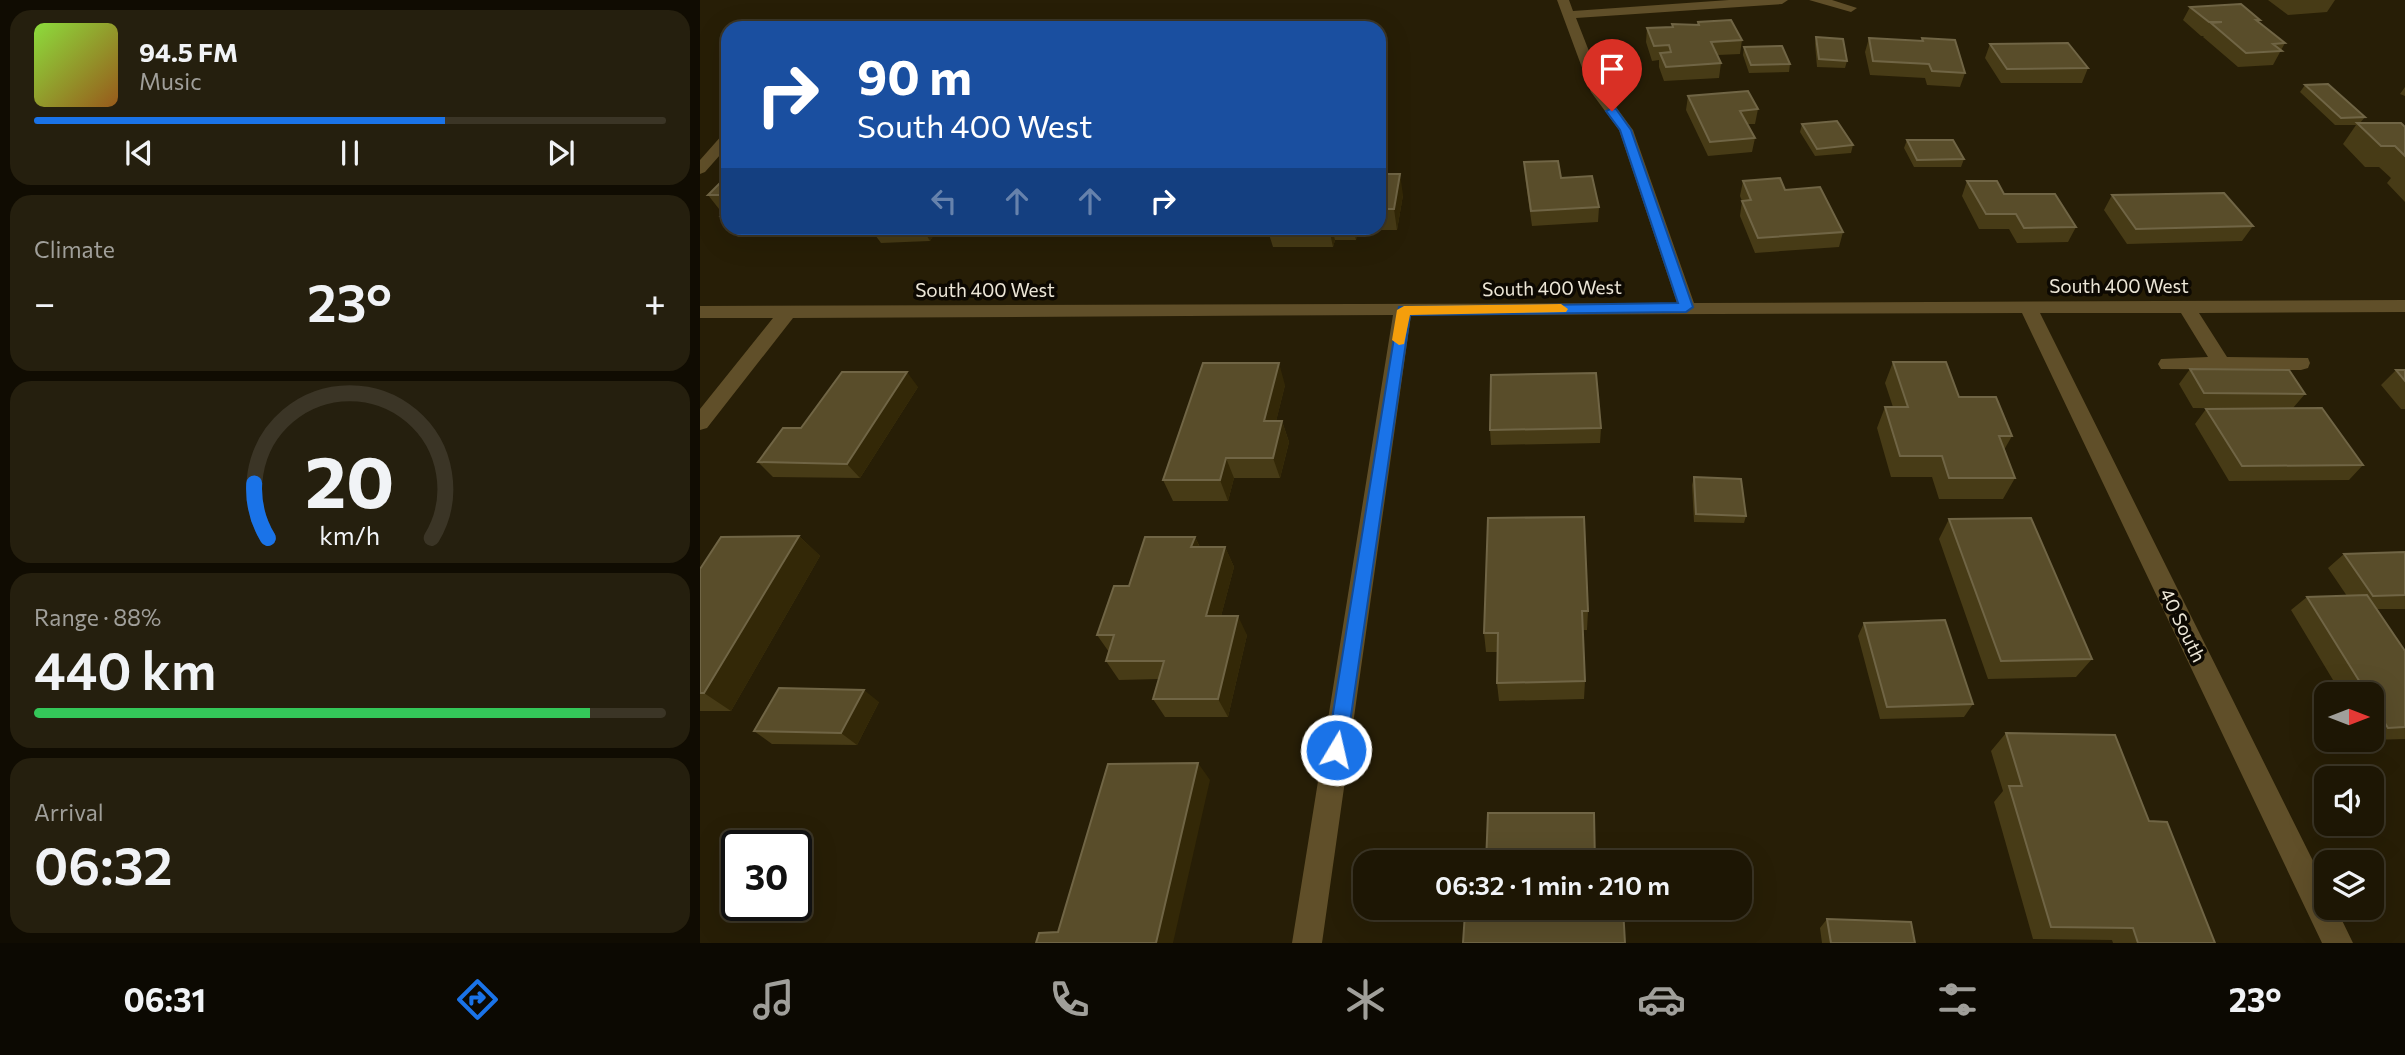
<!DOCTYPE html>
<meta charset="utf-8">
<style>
body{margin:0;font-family:Commissioner,sans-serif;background:#251f0e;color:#f1f3f6;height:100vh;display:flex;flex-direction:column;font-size:26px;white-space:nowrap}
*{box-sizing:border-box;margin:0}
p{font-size:23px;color:#a09f9a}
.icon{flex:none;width:38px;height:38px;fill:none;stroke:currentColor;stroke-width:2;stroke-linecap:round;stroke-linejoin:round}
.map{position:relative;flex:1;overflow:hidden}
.panel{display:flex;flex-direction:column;gap:10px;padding:10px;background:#100c02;width:700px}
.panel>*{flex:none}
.banner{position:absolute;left:21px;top:21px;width:665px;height:214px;border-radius:21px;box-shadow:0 7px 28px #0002,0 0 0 2px #3b3526;background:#1a4fa0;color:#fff;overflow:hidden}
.needle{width:46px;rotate:90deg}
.tools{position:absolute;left:1614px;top:682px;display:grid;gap:14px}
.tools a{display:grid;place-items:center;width:70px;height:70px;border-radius:14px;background:#1d1604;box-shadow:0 7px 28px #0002,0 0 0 2px #3b3526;font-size:35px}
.speed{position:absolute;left:21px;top:830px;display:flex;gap:14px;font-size:35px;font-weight:700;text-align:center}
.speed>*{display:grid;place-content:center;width:91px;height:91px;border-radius:50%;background:#1d1604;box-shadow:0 7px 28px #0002,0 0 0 2px #3b3526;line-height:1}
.speed .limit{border:4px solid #111;border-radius:10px;background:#fff;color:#111}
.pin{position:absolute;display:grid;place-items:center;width:60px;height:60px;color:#fff;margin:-72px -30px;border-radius:50% 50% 50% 0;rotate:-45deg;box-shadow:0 0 7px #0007}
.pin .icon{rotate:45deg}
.me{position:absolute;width:77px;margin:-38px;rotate:9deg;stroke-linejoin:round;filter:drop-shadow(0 0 5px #0008)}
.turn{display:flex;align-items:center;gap:24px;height:147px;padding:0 21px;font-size:32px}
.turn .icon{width:91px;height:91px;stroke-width:2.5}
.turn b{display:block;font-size:49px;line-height:60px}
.lanes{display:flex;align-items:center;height:66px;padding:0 21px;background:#0003;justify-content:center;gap:35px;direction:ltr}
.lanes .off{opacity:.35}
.big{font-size:52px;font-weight:600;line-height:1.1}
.panel .tile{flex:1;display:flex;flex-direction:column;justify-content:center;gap:10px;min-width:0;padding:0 24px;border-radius:21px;background:#251f0e}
.panel .dial{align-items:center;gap:0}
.dial svg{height:182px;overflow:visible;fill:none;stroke:#3b3526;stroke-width:7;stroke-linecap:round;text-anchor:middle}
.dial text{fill:#f1f3f6;stroke:none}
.song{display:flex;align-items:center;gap:21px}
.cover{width:84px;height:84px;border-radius:10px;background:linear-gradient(135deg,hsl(90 70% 55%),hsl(30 70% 35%))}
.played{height:7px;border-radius:4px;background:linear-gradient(90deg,#1a73e8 65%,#3b3526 65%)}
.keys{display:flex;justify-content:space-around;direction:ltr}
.heat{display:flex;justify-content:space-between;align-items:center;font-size:38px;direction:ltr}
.charge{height:10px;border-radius:5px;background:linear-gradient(90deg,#34c759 88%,#3b3526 0)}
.trip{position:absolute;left:653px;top:850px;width:399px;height:70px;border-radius:21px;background:#1d1604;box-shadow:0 7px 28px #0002,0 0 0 2px #3b3526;font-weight:600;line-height:70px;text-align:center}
.tab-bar{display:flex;height:112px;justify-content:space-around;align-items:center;background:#0c0902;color:#a09f9a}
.tab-bar .icon{width:49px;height:49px}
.tab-bar .active{color:#1a73e8}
.tab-bar b{font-size:32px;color:#f1f3f6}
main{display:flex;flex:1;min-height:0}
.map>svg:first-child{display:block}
</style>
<main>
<section class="panel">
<div class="tile">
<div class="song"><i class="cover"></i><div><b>94.5 FM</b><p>Music</p></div></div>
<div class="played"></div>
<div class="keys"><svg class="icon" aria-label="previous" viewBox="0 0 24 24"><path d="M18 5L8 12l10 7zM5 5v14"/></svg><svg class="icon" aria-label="pause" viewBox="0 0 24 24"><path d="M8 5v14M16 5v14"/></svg><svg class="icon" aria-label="next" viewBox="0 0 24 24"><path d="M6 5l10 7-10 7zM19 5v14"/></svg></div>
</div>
<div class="tile"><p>Climate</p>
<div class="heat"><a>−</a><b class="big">23°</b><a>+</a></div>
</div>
<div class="tile dial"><svg viewBox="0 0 100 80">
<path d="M14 69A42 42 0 1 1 86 69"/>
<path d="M14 69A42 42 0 0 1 8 45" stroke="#1a73e8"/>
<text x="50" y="56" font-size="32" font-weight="700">20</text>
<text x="50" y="72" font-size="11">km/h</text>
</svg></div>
<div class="tile"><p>Range · 88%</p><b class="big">440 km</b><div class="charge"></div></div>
<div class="tile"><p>Arrival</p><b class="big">06:32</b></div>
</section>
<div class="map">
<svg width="1705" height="943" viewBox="0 0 1705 943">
<rect width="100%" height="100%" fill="#271e06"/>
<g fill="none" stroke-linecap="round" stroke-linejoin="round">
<!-- minor -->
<path fill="#604f29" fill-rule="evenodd" d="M857,0H869L873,11L1029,0H1088L1082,4L876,18L905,92L933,130L994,303L1705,300V312L1499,313L1527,357L1608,358L1610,363L1608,368L1601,370L1461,369L1458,364L1461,359L1508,357L1481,313H1340L1626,887V908H1636L1653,943H1622L1322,313L711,315L622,943H592L693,315L93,318L7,428L0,430V409L73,318H0V306L977,303L919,130L891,92Z
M1109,0H1132L1157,8L1151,12Z
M28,133V146L5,172L0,174V160L23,134Z"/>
</g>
<!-- wall -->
<path fill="#473b16" d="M1568,0H1635L1627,12L1588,15Z
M1490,7L1560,20L1559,22L1585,43L1573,65L1538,67L1503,37L1504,36H1501L1483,20Z
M998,22L1042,40L1040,54L1018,55L1021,63L1019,78L964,81L959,67V60L952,61L946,42L947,28L972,27V24L997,25Z
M1116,37L1147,61L1145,68L1117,67L1115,44Z
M1169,38L1221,41L1222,38L1265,73L1260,87L1227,85L1225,78L1170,75L1165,52Z
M1290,44L1388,68L1382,83H1301L1285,58Z
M1044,47L1090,64L1089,72L1049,73L1043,55Z
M1605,85L1665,117L1660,123L1705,127V202L1687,183L1691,178L1679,167H1665L1643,144L1656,125H1635L1600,92Z
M1705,87V96L1700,94Z
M988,96L1058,109L1055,124H1048L1055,138L1052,152L1008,156L986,110Z
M1102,124L1153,145L1151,153L1115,156L1100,132Z
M1207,140L1264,159L1261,167H1214L1204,148Z
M824,162L861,178L899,207L898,222L832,226L825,177Z
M679,174L703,195L697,230H658L656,240H635L633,247H573L567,228H679Z
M28,175V224L21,216L23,214L8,195Z
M1043,181L1085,190L1143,232L1139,247L1055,253L1040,216L1042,201L1040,196Z
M1267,181L1304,194L1376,227L1368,242L1317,243L1309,229H1279L1262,196Z
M1412,195L1553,226L1542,241L1427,244L1404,210Z
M30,228H86L77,237H38Z
M170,228H238L230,241L181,243Z
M426,228H489L487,231L427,232Z
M1193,362L1312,436L1304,450L1315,478L1303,499H1239L1232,477H1191L1177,428L1185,407H1193L1185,383Z
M1490,369L1605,394L1593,408L1663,465L1649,480L1529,481L1495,424L1506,409H1563L1493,408L1479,384Z
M1696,370H1705V409H1701L1681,385Z
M585,385L576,421H582L589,442L580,478H534L528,501H473L463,480Z
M218,387L160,478L73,477L58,462L101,428Z
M901,428L900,443L791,445L790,430Z
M994,477L1046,516L1044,523L994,522L992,485Z
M788,518L888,611L887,630H883L885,681L884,699L799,701L797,683V652H786L784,633Z
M1249,519L1392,659L1376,677L1288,679L1239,539Z
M99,536L120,556L31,711H0V569Z
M495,537L500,547H525L534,567L521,616L547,635L528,717H465L453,699L459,679L419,680L406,661L409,652L397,635L429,586Z
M1705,552V609H1677L1705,651V739L1671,740V695H1642L1591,610L1607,597L1647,596L1628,568L1644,554Z
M1164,623L1273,704L1264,717L1180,719L1158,636Z
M179,702L157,745L72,744L54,731Z
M1306,733L1449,821L1515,943H1413L1412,940L1333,939L1294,802L1303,791L1291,751Z
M1127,919L1215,943H1122L1120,928Z"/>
<!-- shaded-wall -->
<path fill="#332807" d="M700,174L703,195L697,230L694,209Z
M70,228H86L77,237Z
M222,228H238L230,241Z
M629,228H632L635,240L633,247Z
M653,228H657L658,230L656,240Z
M579,363L585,385L571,442L564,421Z
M207,372L218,387L160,478L147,464Z
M582,421L589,442L580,478L573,458Z
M526,458L534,478L528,501L520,480Z
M99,536L120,556L31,711L4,693Z
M495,537L504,557L491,547Z
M525,547L534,567L516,635L506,616Z
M538,616L547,635L528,717L518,699Z
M164,690L179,702L157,745L141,733Z
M498,763L510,780L473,943H456Z"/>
<!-- building -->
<path fill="#594d2a" stroke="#706545" stroke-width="2" d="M1541,4L1560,20H1556L1585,43L1573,44L1582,51L1546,53L1511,23L1522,22H1509L1490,7Z
M1031,20L1042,40L1011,42L1021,63L966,67L960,53L971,52L969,45L954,46L947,28L973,27L972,24L999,25L998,22Z
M1116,37L1143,39L1147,61L1119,59Z
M1169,38L1223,41L1222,38L1255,40L1265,73L1232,71L1229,64L1173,61Z
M1368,43L1388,68L1307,69L1290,44Z
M1082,46L1090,64L1051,65L1044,47Z
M1628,84L1665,117L1641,118L1605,85Z
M1048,91L1058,109L1040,111L1055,138L1010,142L988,96Z
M1137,121L1153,145L1117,149L1102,124Z
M1657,123H1701L1705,127V156L1695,146H1681Z
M1207,140H1253L1264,159L1217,160Z
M858,161L861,178L892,176L899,207L831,211L824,162Z
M679,174H700L694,209H679Z
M28,175V195H8Z
M1080,178L1085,190L1120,187L1143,232L1058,238L1042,201L1051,200L1043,181Z
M1267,181H1297L1304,194H1355L1376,227L1324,228L1316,214H1286Z
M1524,193L1553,226L1436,229L1412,195Z
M28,209V216H21Z
M1193,362H1246L1259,397H1296L1312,436H1299L1315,478H1249L1242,456H1200L1185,407H1208Z
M503,363H579L564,421H582L573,458H526L520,480H463Z
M1490,369L1589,370L1605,394L1504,393Z
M1696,370H1705V381Z
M142,372H207L147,464L58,462L83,428H101Z
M896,373L901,428L790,430L791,375Z
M1622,408L1663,465L1542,466L1506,409Z
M994,477L1041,479L1046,516L996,514Z
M884,517L888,611H882L885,681L797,683L798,633H784L788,518Z
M1331,518L1392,659L1301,661L1249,519Z
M99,536L4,693H0V569L21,537Z
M445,537H495L491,547H525L506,616H538L518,699H453L464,661H406L414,635H397L414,586H429Z
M1705,552V595L1673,596L1644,554Z
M1667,595L1705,651V727L1688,728L1671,701V695H1668L1607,597Z
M1245,620L1273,704L1187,707L1164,623Z
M79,688L164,690L141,733L54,731Z
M1306,733L1415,735L1449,821L1467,822L1515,943H1438L1433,928L1351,927L1309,786H1322Z
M498,763L456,943H336L339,933L358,932L408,764Z
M788,813H894L895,863H786Z
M785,908H923L925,943H763L765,913H785Z
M1127,919L1211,922L1215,943H1131Z"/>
<!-- route -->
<path fill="#1a73e8" stroke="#114b97" stroke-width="2" d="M912,108L916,109L931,130L993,307L986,312L710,315L646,750L643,757L636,760L629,757L627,750L699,307L978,303L920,130L906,111Z"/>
<!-- slow -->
<path fill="#f59e0b" d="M861,304L868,309L866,312L710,315L704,344L699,345L692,340L697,310L704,306Z"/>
<g text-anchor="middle" stroke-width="7" stroke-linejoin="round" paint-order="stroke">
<!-- street labels -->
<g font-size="19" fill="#ece6d7" stroke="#0d0902">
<text x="1419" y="293">South 400 West</text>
<text transform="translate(852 288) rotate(-1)" y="7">South 400 West</text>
<text x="285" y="297">South 400 West</text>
<text transform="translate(1483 625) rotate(64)" y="7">40 South</text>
</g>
</g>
</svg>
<div class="tools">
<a><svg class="needle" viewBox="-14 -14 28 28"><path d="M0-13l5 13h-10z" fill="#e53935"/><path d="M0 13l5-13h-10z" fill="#a09f9a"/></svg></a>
<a><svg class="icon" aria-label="sound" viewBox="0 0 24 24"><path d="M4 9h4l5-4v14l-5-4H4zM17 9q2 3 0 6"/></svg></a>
<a><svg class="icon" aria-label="layers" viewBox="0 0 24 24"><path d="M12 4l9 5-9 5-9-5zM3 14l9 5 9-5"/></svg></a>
</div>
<div class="speed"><div class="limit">30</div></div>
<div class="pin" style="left:912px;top:111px;background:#d93025"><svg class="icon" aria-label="arrive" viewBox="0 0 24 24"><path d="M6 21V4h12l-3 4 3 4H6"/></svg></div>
<svg class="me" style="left:636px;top:750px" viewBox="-20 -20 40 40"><circle r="17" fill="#1a73e8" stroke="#fff" stroke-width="3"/><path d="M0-11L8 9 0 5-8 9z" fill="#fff"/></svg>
<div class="trip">06:32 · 1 min · 210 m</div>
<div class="banner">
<div class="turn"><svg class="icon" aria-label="right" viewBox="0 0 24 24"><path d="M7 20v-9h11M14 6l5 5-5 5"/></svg><div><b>90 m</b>South 400 West</div></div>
<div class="lanes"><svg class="icon off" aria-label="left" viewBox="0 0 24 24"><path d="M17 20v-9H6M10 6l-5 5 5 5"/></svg><svg class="icon off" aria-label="ahead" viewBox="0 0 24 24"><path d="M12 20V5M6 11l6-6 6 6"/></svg><svg class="icon off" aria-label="ahead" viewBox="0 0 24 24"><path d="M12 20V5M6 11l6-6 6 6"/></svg><svg class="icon" aria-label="right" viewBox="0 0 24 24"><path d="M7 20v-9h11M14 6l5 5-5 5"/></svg></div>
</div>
</div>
</main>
<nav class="tab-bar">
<b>06:31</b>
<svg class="icon active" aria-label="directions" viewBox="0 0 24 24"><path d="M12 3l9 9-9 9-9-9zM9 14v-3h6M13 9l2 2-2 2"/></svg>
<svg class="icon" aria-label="music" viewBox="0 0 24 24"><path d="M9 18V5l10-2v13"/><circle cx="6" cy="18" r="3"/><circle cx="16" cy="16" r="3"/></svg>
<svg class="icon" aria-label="phone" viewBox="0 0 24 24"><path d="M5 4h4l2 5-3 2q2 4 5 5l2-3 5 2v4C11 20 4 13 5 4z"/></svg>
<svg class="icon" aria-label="climate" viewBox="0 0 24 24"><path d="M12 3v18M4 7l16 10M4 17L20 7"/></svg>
<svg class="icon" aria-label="car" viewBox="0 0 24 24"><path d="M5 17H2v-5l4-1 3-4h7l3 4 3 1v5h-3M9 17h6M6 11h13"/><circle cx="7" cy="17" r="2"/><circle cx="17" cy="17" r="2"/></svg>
<svg class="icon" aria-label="filters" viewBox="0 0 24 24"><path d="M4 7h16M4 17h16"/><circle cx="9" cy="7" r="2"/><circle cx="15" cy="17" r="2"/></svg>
<b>23°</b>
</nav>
